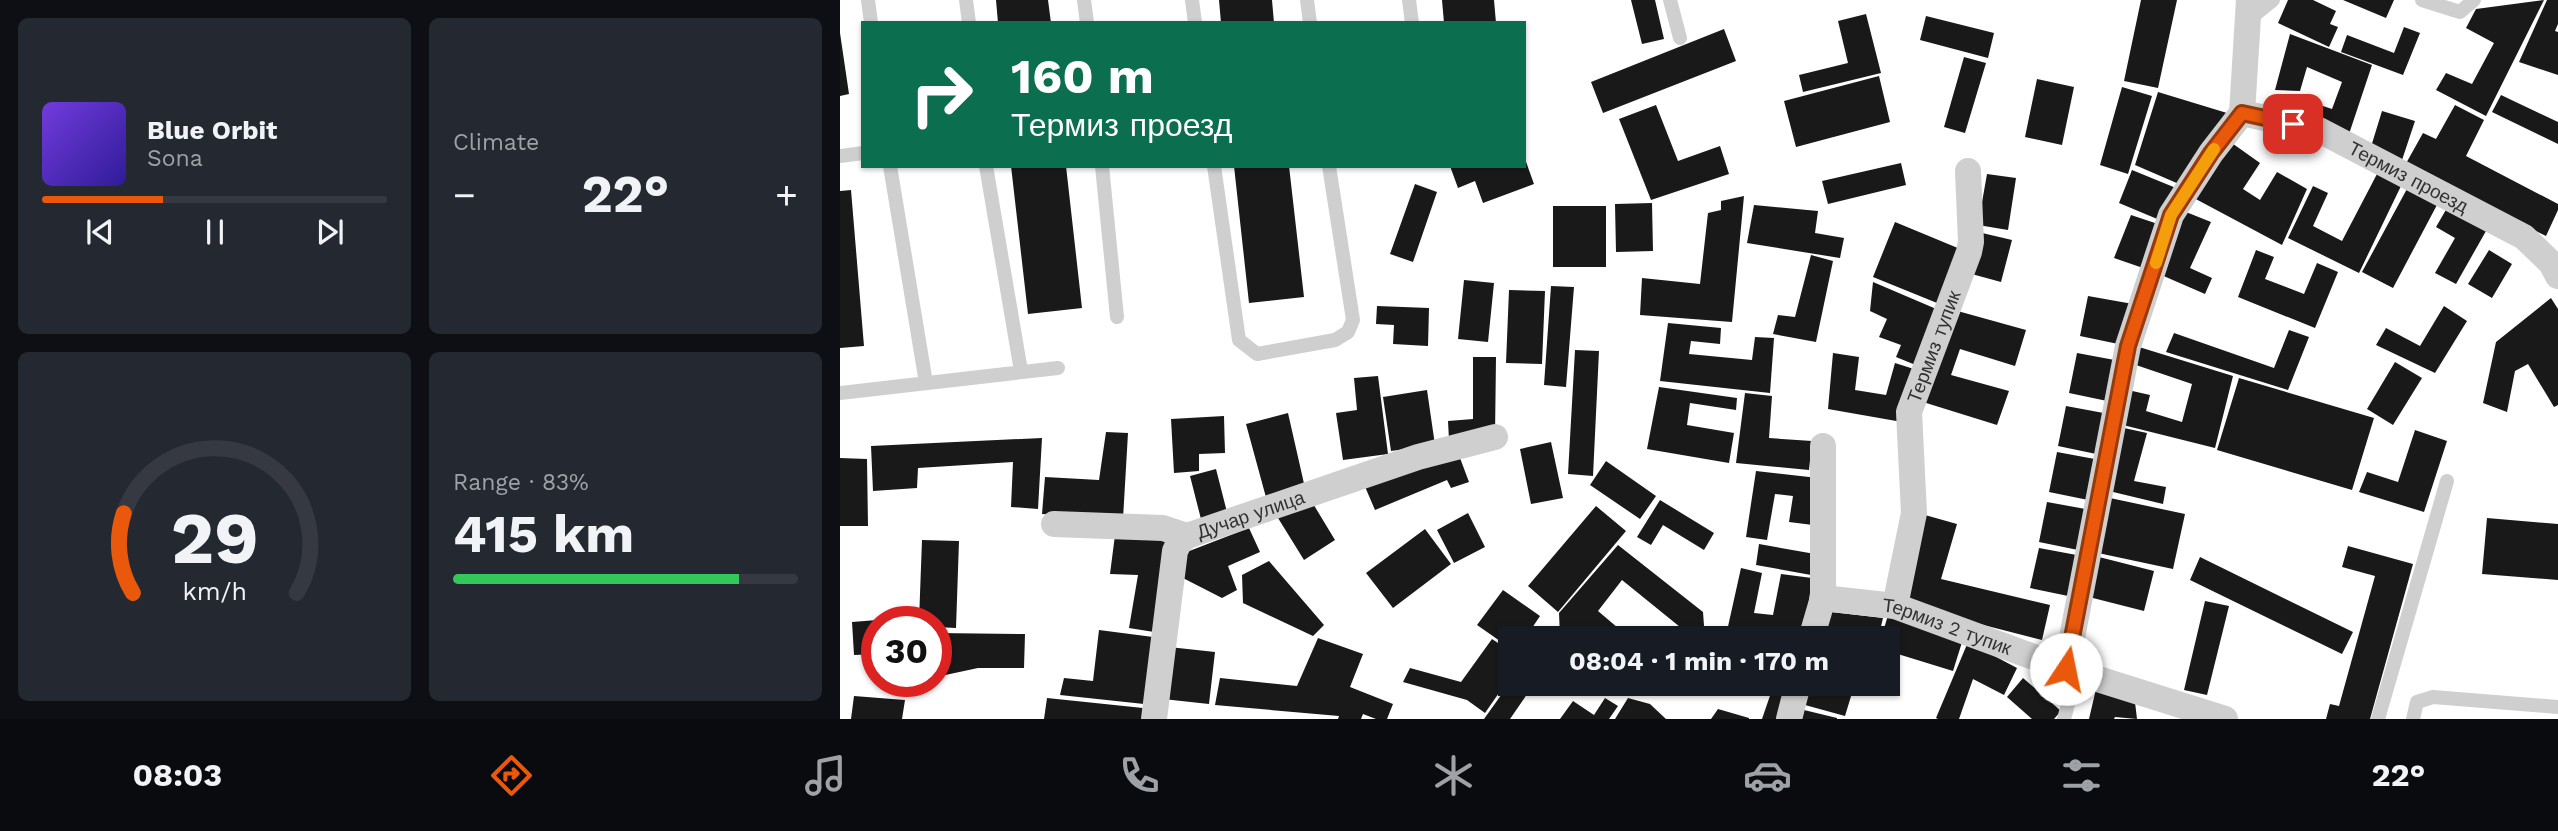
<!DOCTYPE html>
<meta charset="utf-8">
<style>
body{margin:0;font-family:"Work Sans",sans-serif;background:#242831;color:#f1f3f6;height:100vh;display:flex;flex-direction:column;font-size:26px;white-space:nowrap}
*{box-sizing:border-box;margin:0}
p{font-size:23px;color:#9ea1a6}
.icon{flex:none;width:38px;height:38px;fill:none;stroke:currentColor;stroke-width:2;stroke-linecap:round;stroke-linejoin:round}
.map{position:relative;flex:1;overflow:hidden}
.details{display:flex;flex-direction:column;gap:18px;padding:18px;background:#0d0f14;width:840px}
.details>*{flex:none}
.banner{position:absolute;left:21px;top:21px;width:665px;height:147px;border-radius:0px;box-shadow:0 2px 5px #0004;background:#0b6e4f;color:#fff;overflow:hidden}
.speed{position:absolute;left:21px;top:606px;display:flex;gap:14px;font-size:35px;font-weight:700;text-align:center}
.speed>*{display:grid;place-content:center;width:91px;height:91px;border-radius:50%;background:#171b24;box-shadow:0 2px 5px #0004;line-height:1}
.speed .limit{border:10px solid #d22;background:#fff;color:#111}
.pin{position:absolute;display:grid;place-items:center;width:60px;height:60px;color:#fff;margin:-30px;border-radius:14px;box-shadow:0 4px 10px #0006}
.me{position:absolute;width:77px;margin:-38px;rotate:11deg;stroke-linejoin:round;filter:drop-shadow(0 0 5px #0008)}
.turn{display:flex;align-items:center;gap:24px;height:147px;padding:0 35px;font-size:32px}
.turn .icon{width:91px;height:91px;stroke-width:2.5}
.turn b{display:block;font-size:49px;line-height:60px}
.big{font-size:52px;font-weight:700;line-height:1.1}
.details .widget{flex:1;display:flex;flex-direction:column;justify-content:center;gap:10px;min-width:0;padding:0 24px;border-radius:10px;background:#242831}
.details .dial{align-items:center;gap:0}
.dial svg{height:182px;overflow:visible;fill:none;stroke:#363941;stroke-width:7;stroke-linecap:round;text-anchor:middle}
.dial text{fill:#f1f3f6;stroke:none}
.song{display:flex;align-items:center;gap:21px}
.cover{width:84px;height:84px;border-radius:10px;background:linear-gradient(135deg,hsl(260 70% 55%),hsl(250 70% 35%))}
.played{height:7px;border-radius:4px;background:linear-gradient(90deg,#ea580c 35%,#363941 35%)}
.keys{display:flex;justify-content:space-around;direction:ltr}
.heat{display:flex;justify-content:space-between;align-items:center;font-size:38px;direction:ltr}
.charge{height:10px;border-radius:5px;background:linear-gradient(90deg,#34c759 83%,#363941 0)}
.details .tiles{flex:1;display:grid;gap:18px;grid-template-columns:repeat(2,1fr)}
.trip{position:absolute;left:658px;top:626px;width:402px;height:70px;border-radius:0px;background:#171b24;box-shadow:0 2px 5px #0004;font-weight:700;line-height:70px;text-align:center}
.tab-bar{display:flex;height:112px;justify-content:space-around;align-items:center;background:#090b0e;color:#9ea1a6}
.tab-bar .icon{width:49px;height:49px}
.tab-bar .selected{color:#ea580c}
.tab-bar b{font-size:32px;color:#f1f3f6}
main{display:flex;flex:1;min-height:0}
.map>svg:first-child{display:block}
</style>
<main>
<section class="details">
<div class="tiles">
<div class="widget">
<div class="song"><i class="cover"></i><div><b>Blue Orbit</b><p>Sona</p></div></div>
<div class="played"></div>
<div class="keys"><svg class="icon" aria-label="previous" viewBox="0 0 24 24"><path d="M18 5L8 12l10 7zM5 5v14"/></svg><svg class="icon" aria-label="pause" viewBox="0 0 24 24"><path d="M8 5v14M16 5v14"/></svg><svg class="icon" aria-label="next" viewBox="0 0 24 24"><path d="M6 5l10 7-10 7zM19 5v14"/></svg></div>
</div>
<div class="widget"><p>Climate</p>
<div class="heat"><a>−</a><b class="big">22°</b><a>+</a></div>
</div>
<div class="widget dial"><svg viewBox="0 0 100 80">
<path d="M14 69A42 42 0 1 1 86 69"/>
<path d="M14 69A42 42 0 0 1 10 34" stroke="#ea580c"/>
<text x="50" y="56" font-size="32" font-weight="700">29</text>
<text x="50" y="72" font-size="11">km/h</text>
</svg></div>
<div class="widget"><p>Range · 83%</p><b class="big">415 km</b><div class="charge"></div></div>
</div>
</section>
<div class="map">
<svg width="1718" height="719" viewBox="0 0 1718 719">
<rect width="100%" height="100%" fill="#fff"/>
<!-- building -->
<path fill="#191919" d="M156,0H208L211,23H158Z
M379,0H432L434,23H381Z
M602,0H654L656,23H604Z
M791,0H815L824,39L802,44Z
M1301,0H1337L1318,88L1284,81Z
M1448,0H1473L1496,11L1490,24L1498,27L1489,47L1438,23Z
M1503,0H1554L1546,18Z
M1704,0L1646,116L1596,90L1606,73L1632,84L1654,43L1626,28L1636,9Z
M1707,0H1718V24L1715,31L1718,32V75L1679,62Z
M1026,14L1041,73L963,92L959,75L1008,63L998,21Z
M1086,16L1154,33L1148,58L1080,40Z
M1564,27L1580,33L1563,75L1501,52L1507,35L1554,53Z
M884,29L896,61L763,113L751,82Z
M0,33L9,94L0,96Z
M1450,34L1532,65L1508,137L1444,117L1452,96L1492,109L1502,82L1467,67L1460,91L1435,90Z
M1124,57L1146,63L1125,133L1104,127Z
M1039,76L1050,122L956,147L944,101Z
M1197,79L1234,87L1222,145L1185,137Z
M1282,87L1312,96L1288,174L1260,165Z
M1318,92L1387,113L1339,184L1295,165Z
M1661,95L1718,122V144L1652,112Z
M816,105L838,161L880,146L889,174L811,200L779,119Z
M1615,105L1644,120L1626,156L1718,204V210L1706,236L1564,167L1583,133L1596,139Z
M1542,111L1575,121L1562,160L1530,150Z
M1389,141L1420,163L1403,189L1420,200L1437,172L1467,189L1442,245L1352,197Z
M685,159L694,184L643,203L635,181L618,188L610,166H684Z
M1061,163L1066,185L988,204L982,181Z
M171,166H226L242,308L188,314Z
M394,166H449L464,297L409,303Z
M1292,170L1336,188L1322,221L1279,203Z
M1147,174L1176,178L1168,230L1138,225Z
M1537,174L1561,186L1519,273L1448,238L1473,186L1488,193L1473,226L1502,241Z
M575,184L597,192L573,262L550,254Z
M1568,187L1598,203L1553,288L1522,272Z
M11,190L24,346L0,348V191Z
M904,196L892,322L800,315L802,278L860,284L868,213L881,210V201Z
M812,203L813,251L776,252L775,204Z
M914,205L978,211L975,233L1004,238L1000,258L907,243Z
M713,206H766V267H713Z
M1607,208L1646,231L1616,284L1595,273L1615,238L1596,227Z
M1346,212L1371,222L1350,268L1372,278L1365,294L1319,274Z
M1291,215L1321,225L1303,268L1274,258Z
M1055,222L1125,251L1102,305L1033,277Z
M1138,232L1172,240L1161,282L1128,273Z
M1416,250L1434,257L1425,279L1464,294L1477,263L1498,272L1475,328L1398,297Z
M1649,250L1672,264L1652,298L1628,284Z
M971,255L993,261L976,342L933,334L938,315L955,317Z
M624,280L654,283L648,342L618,339Z
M1033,282L1101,311L1078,366L1056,357L1061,345L1039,337L1047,319L1030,311Z
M711,286L734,287L726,387L704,385Z
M669,290L705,291L702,364L666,363Z
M1248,296L1293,304L1283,345L1240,336Z
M1711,298L1718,309V405L1714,407L1688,364L1675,371L1667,412L1643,403L1656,342Z
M537,306L589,308L588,346L553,344L554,325L536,324Z
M1604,306L1627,321L1595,373L1536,345L1546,328L1580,346Z
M1114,310L1186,330L1175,366L1120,349L1111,375L1169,391L1157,425L1083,402Z
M828,323L881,328L880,344L851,341L849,354L912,360L915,337L934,338L930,393L820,381Z
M1449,330L1469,337L1448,390L1326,352L1334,333L1434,368Z
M1299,347L1393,376L1375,448L1279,424L1288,390L1310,395L1306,411L1342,422L1352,384L1293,364Z
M735,350L759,351L753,476L728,474Z
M993,353L1019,357L1015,390L1046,395L1055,363L1077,370L1062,422L988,409Z
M1237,353L1280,361L1272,402L1229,393Z
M633,357H656L655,436L609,440L608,421L633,419Z
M1555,362L1582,378L1553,425L1527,409Z
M538,376L548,454L503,460L496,413L517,410L514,378Z
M1399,378L1534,418L1512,490L1377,450Z
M819,387L897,398L896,410L850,403L847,425L894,433L889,463L807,449Z
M587,390L595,445L551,451L543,397Z
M905,393L932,396L929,438L972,441L969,470L896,463Z
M1226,406L1269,414L1261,455L1218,446Z
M448,413L465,488L427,501L406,424Z
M384,416L385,453L359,454V471L334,473L331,419Z
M1284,428L1307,433L1294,481L1326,487L1323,504L1269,491Z
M1575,430L1607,441L1584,512L1519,492L1527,472L1558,482Z
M266,432L288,433L283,519L202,514L205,477L259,480Z
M202,438L198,509L171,507L173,462L78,468L77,488L33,491L31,446Z
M711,442L723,498L691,504L680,449Z
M617,450L629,482L611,488L607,480L535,510L523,482Z
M1217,452L1260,460L1253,501L1209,492Z
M0,458L27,459L28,526H0Z
M766,461L816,496L800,519L750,485Z
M376,469L388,516L362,523L350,476Z
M916,471L978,478L973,525L949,522L953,496L935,494L927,540L906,537Z
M1270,498L1345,514L1333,569L1258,553Z
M820,500L874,533L864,550L823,525L811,545L797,537Z
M472,502L495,540L464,560L438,518Z
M1207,502L1251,510L1243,551L1199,542Z
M756,506L786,531L718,612L688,586Z
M628,513L645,547L614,563L597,530Z
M1085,515L1117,524L1101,579L1210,605L1202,640L1062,604Z
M1647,518L1718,524V580L1642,574Z
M409,528L420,552L388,566L397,590L382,598L339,576V555Z
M585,529L611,564L553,608L526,573Z
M275,535L327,541L314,632L289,628L298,575L270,574Z
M82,540L119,541L116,628L96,627V621H79Z
M919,544L975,554L971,575L916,565Z
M778,545L863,612L865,639H840V627L782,580L758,611L791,639H723L720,636L719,613Z
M1508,546L1573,564L1530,719H1486L1490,704L1499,706L1535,576L1502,567Z
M1199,548L1242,556L1233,597L1190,588Z
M1259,557L1314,571L1304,611L1249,597Z
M1360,557L1513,632L1502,654L1350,580Z
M429,561L484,625L473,636L403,603L402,575Z
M901,568L922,573L914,613L933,615L941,574L972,578L964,638H923L887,631Z
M663,590L700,616L692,628L701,635L699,639H670V648L637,625Z
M1365,601L1389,606L1367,695L1344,690Z
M991,612L1043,618L1038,639H984Z
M1048,615L1123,639L1113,671L1048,651V639H1041Z
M37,620V654L14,655L12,622Z
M259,630L313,637L304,704L220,695L224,678L253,681Z
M96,633L185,634L184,668H138L96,677Z
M478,638L523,654L510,687L553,704L547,719H536L523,714L521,719H498L499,716L375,705L380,678L457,686Z
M652,639L670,651V677L645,713L627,700L563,682L570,668L621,682Z
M1128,642L1177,668L1164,695L1133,679L1119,719H1098L1096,718Z
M329,647L375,652L369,704L323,699Z
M1183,678L1221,711L1214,719H1192L1167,697Z
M669,684H694L670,719H644Z
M934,684H952L945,719H922Z
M971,684H1000L998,689L1012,693L1005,716L965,705Z
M1256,689L1295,702L1297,719L1275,717L1274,719H1249Z
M14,696L65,700L62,719H11Z
M207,698L303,708L302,719H204Z
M765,698L778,706L769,719H720L733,701L754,715Z
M788,698L810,704L826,719H775Z
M878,709L909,718V719H871Z
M964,710L997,718V719H962Z"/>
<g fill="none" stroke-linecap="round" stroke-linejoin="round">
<!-- service -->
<path stroke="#cfcfcf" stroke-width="14" d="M28,0L31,23
M126,0L129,23
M244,0L247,23
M352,0L355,23
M467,0L470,23
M569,0L572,23
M830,0L840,38
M1582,0L1620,12L1634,0
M1407,21L1433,0
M0,156L23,153
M50,166L86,383
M146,166L181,371
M262,166L277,317
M374,166L399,340L417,354L495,340L508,332L513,320L489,166
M0,393L218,368
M1224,719L1230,697L1226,669
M1538,719L1607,481
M1573,719L1577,702L1593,697L1718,707"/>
<!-- minor -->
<g stroke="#cfcfcf" stroke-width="26">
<path id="s1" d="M1402,113L1479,130L1684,237L1711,263L1718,276"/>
<path d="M214,524L323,528L347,536"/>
<path id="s2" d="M983,598L1055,606L1226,669L1385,719"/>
<path id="s3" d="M1055,606L1074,513L1069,412L1129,252L1131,242L1128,171"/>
<path d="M971,639L983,598V446"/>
<path d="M1226,669L1288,346L1331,215L1371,153L1402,113L1409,0"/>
<path id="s4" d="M314,719L335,551L339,543L347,536L578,457L655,437"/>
<path d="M949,719L958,684"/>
</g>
</g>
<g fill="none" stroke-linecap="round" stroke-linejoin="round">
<!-- route casing -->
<g stroke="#983908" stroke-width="18">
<path id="route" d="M1226,669L1288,346L1331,215L1371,153L1402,113L1453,124"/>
</g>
<!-- route -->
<use href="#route" stroke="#ea580c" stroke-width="12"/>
<!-- slow -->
<path stroke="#f59e0b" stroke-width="12" d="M1316,263L1331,215L1374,149"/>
</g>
<g text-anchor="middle" stroke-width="7" stroke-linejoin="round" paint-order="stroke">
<!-- street labels -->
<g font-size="19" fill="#323232" stroke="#fff">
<text dy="7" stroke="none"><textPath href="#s1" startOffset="180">Термиз проезд</textPath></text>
<text dy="7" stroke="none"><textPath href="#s3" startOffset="266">Термиз тупик</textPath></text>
<text dy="7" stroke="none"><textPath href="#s4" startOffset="256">Дучар улица</textPath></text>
<text dy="7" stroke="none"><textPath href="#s2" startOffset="128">Термиз 2 тупик</textPath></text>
</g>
</g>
</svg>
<div class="speed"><div class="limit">30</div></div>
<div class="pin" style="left:1453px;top:124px;background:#d93025"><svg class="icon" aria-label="arrive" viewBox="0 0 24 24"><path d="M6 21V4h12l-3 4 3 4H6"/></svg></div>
<svg class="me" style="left:1226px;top:669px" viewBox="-20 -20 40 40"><circle r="19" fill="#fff"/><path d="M0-13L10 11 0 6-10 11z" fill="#ea580c"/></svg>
<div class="trip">08:04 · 1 min · 170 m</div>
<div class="banner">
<div class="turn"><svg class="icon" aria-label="right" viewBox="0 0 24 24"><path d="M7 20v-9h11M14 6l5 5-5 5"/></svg><div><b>160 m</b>Термиз проезд</div></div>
</div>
</div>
</main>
<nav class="tab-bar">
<b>08:03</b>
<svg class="icon selected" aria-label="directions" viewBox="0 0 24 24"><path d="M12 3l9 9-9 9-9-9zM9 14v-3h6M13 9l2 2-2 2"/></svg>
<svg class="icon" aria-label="music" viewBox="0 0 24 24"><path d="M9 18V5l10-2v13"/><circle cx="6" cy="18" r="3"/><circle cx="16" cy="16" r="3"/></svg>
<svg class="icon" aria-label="phone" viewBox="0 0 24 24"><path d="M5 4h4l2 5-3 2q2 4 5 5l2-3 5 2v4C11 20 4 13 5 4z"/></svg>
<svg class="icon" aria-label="climate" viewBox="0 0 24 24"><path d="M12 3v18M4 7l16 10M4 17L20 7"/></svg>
<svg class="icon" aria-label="car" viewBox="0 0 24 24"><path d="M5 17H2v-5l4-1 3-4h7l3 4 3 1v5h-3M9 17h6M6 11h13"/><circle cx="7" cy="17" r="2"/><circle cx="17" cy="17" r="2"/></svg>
<svg class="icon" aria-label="filters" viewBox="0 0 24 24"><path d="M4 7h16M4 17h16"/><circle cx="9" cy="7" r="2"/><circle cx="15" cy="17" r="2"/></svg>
<b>22°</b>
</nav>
